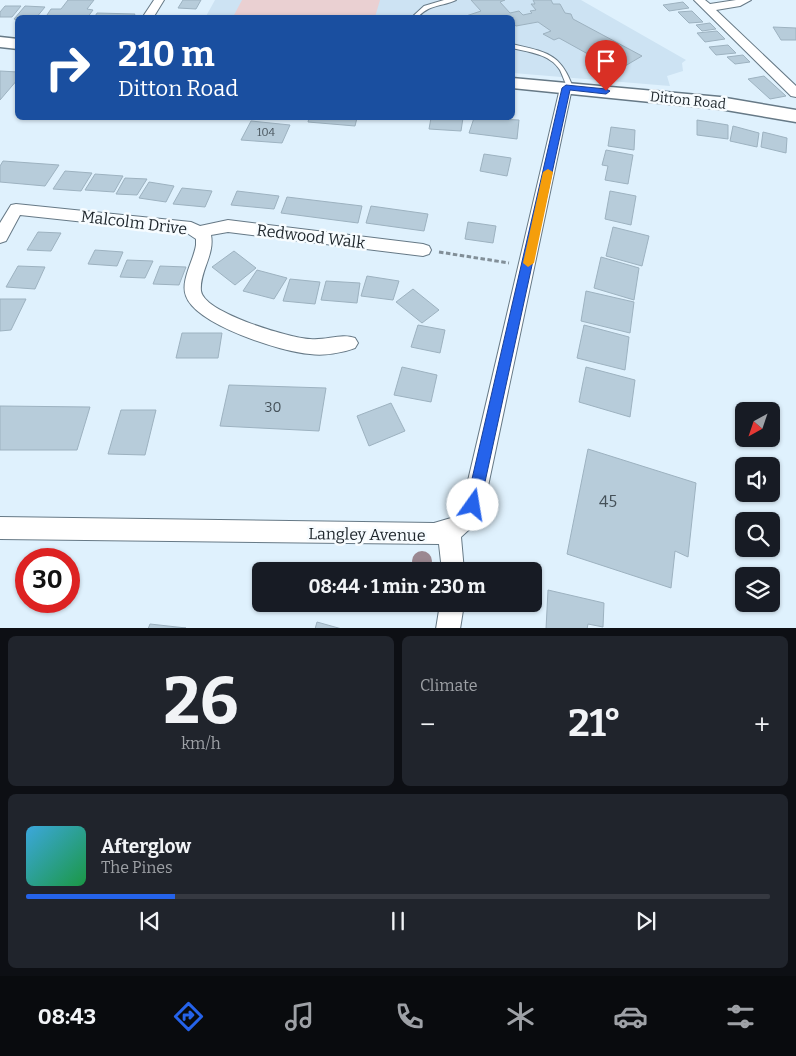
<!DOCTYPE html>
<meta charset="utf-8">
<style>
body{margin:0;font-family:Bitter,serif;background:#20242c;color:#f1f3f6;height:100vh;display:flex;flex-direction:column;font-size:19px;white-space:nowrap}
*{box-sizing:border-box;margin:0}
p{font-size:16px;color:#9ea1a6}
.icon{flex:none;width:28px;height:28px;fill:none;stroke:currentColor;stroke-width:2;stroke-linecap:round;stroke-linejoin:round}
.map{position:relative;height:628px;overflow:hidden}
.side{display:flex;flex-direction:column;gap:8px;padding:8px;background:#0d0f14;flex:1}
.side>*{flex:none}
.guide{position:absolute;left:15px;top:15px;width:500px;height:105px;border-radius:8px;box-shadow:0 1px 4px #0004;background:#1a4fa0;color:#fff;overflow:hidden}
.needle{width:32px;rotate:220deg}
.tools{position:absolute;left:735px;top:402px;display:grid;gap:10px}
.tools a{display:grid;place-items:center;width:45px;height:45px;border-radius:8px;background:#171b24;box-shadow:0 1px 4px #0004;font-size:25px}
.speed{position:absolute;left:15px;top:548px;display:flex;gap:10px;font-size:25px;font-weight:700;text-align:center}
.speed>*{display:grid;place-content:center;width:65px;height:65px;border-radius:50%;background:#171b24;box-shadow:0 1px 4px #0004;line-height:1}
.speed .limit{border:8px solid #d22;background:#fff;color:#111}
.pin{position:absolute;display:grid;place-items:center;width:42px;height:42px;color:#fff;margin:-51px -21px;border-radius:50% 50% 50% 0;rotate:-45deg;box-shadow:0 0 5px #0007}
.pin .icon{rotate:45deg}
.me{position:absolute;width:55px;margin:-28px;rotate:13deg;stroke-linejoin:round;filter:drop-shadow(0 0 4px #0008)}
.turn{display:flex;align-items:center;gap:18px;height:105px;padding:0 20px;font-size:22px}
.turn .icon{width:65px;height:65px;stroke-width:2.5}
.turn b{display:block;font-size:35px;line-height:42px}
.big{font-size:38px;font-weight:700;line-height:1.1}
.side .tile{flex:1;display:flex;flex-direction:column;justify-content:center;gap:8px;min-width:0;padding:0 18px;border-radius:8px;background:#20242c}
.side .dial{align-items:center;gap:0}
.dial b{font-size:65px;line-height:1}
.song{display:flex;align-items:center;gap:15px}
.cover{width:60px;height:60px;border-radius:8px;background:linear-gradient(135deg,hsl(200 70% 55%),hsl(140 70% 35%))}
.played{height:5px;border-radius:2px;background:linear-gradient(90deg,#2563eb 20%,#363941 20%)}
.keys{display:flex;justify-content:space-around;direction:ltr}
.heat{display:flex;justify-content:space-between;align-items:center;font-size:28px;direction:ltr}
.side .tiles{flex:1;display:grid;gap:8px;grid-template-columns:1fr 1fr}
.tile:last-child{grid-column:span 2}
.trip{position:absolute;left:252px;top:562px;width:290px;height:50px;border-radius:8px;background:#171b24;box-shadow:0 1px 4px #0004;font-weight:700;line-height:50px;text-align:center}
.menu{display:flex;height:80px;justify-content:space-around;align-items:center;background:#090b0e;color:#9ea1a6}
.menu .icon{width:35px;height:35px}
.menu .on{color:#2563eb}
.menu b{font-size:22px;color:#f1f3f6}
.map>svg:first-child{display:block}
</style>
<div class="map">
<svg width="796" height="629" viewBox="0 0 796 629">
<rect width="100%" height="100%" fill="#dff1fd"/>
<!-- built -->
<path fill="#cde3f3" d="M215,0H581L686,60L682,63L683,71L667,76L670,86L513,73L512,18H205Z"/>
<!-- green -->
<path fill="#ead0d2" d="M242,0H380L375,17H233Z"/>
<!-- building -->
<path fill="#b7ccda" stroke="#9db2c0" d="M68,0H94L87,9L93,10L87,18H45L51,9H61Z
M183,0H201L196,9L178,8Z
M471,0H505L500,2L510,13L519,11L523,15L532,13L530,11L536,10L531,4H535L533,0H551L553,4H560L565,13L571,14L573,19L642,56L625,66L614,60L606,64L559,38L554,40L543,34L551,31L538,22L516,26L512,23V18H460L481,11Z
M683,2L689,8L669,11L663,5Z
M5,6H21L12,17H0V12Z
M25,6L45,7L36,18H18V20L14,19Z
M692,11L703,22L689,23L678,12Z
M97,13L135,14L133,18H94Z
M710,23L716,29L702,31L696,25Z
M773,27L796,28V40H781Z
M717,31L725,39L705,42L697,33Z
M728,45L736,53L716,55L709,47Z
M743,55L750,62L735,64L727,57Z
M0,71L18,72V79L0,100Z
M764,76L786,96L770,99L748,79Z
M309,118H357L355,126L308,122Z
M431,118H463L461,131L429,129Z
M474,118L519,120L517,139L469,133Z
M697,120L728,125V139L697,135Z
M251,121L290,125L282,143L241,140Z
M733,126L759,133L757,147L730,141Z
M611,127L635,130L634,150L608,146Z
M763,132L787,138L786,153L761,147Z
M606,150L633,155L628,184L605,180L608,166L602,165Z
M484,154L511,158L507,176L480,171Z
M3,161L59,165L45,186L0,182V166Z
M65,171L92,173L81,191L53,189Z
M95,174L123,176L114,192L85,190Z
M125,178L147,179L137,195L116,194Z
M149,182L174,186L166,202L139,198Z
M182,188L212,191L205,207L173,204Z
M237,191L279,196L274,209L231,205Z
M610,191L636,196L631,225L605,219Z
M287,197L362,206L358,223L281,213Z
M371,206L428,214L424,231L366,223Z
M468,222L496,226L493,243L465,239Z
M613,227L649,236L642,266L606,256Z
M38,232L61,233L51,251L27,250Z
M95,250L123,252L117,266L88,264Z
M234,251L256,268L235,285L212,267Z
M601,257L639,268L634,300L594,288Z
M127,260L153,261L145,278L120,277Z
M18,266L45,267L35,289L6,287Z
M160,266L186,267L179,285L153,284Z
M257,270L287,278L274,299L243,291Z
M367,276L399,281L393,300L361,296Z
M290,279L320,282L315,304L283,301Z
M326,281L360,283L357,303L321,300Z
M413,289L439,310L422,323L396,302Z
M586,291L634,302L630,333L581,321Z
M0,299H26L11,330L0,331Z
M418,325L445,330L440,353L411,347Z
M584,325L629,337L625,370L577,358Z
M182,333H222L218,358H176Z
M402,367L437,375L431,402L394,395Z
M586,367L635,380L630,417L579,402Z
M229,385L326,388L319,431L220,426Z
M391,403L405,431L369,446L357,416Z
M0,406L90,407L77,450H0Z
M121,410H156L145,455L108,454Z
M588,449L696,483L688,557L675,551L671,588L567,554Z
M548,590L604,603L603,627L588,624L587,629H546Z
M317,622L342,629H315Z
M150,624L186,628L148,629Z"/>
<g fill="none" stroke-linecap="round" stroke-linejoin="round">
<!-- lane casing -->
<g stroke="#667986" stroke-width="2">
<path id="lane" d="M444,0H456C441,7 429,4 417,18H411L424,6Z
M512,44C546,52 561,53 573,88L572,89H568C565,83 563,76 560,70C550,54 529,52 512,48Z"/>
</g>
<!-- street casing -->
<g stroke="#667986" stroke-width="2">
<path id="street" d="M154,0H164L153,18H142Z
M694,0H705L710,4L736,0H751L740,6L716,10L796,86V97L791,96Z
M566,84L572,88L484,505L474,525L461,537L464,571H442L439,544L0,539V517L434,523L451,518L463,502L560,88Z
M16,204L191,222L200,226L228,220L423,244L429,246L431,250L429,254L423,256L228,232L211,235C215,255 199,272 201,291C204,313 290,338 310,339C325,341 341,333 355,338L358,343L355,348C342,353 324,356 310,354C282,352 196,325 186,296C180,281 194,260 196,245V239L187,233L20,215L6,241L0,243V223L11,205Z
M440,604H464L460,629H436Z"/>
</g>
<!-- secondary casing -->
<g stroke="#667986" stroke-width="3">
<path id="secondary" d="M0,37L18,39V49L0,47Z
M512,78L720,97L796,110V122L720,109L512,88Z"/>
</g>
<!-- path -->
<path stroke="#828f98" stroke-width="3" stroke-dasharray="4.5 2.5" stroke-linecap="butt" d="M439,252L509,263"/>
<!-- lane -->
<use href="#lane" fill="#fff" fill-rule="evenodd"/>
<!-- street -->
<use href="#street" fill="#fff" fill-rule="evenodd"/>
<!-- secondary -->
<use href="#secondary" fill="#fff" fill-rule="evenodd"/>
</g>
<!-- trees -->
<circle fill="#9b8891" cx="422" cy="561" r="10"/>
<!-- route -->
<path fill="#2563eb" stroke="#184099" d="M566,85L606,89L610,91L606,94L570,90L480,505L478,510L473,512L468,510L466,505L562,88Z"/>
<!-- slow -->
<path fill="#f59e0b" d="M548,169L553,172L534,263L528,267L523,263L543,172Z"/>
<g text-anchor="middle" stroke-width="5" stroke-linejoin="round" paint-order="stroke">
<!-- far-number labels -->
<g font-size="11" fill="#445058">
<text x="266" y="136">104</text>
</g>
<!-- far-street labels -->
<g font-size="14" fill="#1e262c" stroke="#f7fcff">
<text transform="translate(688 100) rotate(6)" y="5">Ditton Road</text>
</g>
<!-- number labels -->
<g font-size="14" fill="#445058">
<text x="273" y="412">30</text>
</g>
<!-- street labels -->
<g font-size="16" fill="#1e262c" stroke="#f7fcff">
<text transform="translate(134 222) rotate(7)" y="6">Malcolm Drive</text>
<text transform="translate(311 236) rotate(7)" y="6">Redwood Walk</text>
<text transform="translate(367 534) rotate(1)" y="6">Langley Avenue</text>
</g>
<!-- near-number labels -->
<g font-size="16" fill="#445058">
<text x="608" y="507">45</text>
</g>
</g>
</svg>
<div class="tools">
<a><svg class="needle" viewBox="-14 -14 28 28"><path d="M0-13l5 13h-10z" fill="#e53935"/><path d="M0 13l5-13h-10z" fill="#9ea1a6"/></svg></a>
<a><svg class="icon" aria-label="sound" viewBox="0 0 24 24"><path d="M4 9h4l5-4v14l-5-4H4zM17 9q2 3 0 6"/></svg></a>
<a><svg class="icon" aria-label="search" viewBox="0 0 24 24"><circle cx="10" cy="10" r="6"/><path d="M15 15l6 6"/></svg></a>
<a><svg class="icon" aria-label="layers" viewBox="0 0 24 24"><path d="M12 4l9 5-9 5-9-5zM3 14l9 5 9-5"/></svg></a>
</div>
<div class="speed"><div class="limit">30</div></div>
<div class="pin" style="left:606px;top:91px;background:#d93025"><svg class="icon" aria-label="arrive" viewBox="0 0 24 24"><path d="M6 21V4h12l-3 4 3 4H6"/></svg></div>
<svg class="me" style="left:473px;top:505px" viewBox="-20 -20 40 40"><circle r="19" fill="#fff"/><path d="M0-13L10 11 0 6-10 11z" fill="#2563eb"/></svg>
<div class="trip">08:44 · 1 min · 230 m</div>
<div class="guide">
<div class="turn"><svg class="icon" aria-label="right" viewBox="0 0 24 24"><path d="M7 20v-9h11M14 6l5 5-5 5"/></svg><div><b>210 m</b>Ditton Road</div></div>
</div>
</div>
<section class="side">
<div class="tiles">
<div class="tile dial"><b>26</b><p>km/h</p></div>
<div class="tile"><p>Climate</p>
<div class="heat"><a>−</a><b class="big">21°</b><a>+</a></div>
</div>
<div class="tile">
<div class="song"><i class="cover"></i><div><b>Afterglow</b><p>The Pines</p></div></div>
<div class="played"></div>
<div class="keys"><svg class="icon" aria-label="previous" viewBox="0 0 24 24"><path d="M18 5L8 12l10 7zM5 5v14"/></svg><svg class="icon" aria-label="pause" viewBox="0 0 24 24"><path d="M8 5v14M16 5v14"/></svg><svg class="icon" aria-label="next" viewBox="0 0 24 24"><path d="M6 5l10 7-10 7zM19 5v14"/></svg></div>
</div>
</div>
</section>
<nav class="menu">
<b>08:43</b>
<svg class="icon on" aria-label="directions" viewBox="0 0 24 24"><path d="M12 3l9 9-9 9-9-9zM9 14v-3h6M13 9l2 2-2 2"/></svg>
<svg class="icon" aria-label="music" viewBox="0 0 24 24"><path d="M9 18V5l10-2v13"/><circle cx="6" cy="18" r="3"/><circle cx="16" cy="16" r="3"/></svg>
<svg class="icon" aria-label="phone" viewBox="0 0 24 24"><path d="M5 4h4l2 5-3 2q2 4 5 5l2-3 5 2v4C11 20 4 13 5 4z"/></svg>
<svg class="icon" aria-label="climate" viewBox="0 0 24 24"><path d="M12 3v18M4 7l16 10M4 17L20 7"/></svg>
<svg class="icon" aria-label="car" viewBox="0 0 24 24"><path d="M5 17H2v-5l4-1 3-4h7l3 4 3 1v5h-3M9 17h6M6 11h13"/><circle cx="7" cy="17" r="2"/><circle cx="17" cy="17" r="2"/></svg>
<svg class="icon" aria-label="filters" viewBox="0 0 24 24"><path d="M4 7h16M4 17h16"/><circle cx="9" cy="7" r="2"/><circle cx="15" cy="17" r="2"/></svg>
</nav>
